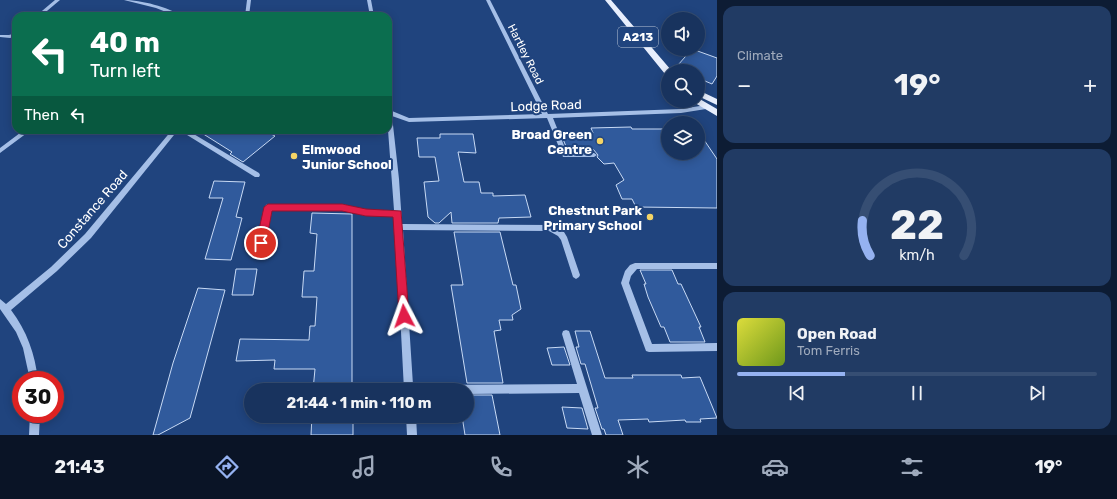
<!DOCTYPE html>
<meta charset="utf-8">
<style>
body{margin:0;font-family:Rubik,sans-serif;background:#213b64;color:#f1f3f6;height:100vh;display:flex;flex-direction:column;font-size:15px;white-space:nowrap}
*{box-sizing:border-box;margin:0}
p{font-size:13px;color:#9faabc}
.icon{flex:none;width:22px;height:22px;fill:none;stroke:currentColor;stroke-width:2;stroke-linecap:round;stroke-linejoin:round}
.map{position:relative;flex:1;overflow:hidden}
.sheet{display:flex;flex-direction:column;gap:6px;padding:6px;background:#0d1c34;width:400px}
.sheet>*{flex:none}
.banner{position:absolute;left:12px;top:12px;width:380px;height:122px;border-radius:12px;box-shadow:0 2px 10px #0003,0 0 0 1px #364e73;background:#0b6e4f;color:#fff;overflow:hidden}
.fabs{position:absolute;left:661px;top:12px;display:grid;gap:8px}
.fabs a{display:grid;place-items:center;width:44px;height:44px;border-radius:50%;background:#18335e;box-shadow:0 2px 10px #0003,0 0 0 1px #364e73;font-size:20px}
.speed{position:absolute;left:12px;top:371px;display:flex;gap:8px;font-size:20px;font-weight:700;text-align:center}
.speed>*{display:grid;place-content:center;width:52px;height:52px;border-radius:50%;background:#18335e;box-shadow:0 2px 10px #0003,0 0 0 1px #364e73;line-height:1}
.speed .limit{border:6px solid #d22;background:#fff;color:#111}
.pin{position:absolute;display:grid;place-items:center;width:34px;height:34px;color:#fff;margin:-17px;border:2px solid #fff;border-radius:50%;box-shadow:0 1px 4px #0007}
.me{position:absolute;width:44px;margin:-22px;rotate:356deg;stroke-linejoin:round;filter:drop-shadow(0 0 3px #0008)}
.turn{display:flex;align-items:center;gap:14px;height:84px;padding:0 12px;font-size:18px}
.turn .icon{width:52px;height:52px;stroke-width:2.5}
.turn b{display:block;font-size:28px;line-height:34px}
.then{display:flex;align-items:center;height:38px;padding:0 12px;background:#0003;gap:8px;font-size:15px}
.big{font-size:30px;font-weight:700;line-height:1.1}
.sheet .card{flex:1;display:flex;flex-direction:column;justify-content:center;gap:6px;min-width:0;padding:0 14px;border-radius:12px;background:#213b64}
.sheet .dial{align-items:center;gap:0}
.dial svg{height:104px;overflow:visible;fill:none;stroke:#364e73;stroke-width:7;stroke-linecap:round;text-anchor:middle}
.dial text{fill:#f1f3f6;stroke:none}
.song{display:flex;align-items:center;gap:12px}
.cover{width:48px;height:48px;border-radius:6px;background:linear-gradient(135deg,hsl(60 70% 55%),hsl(80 70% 35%))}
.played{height:4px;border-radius:2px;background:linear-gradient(90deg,#95b2f1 30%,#364e73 30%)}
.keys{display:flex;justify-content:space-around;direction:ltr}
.heat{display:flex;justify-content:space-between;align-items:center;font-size:22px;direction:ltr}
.trip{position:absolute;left:244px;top:383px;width:230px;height:40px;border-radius:20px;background:#18335e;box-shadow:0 2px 10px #0003,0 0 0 1px #364e73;font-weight:700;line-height:40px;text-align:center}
.menu{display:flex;height:64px;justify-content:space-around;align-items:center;background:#0a1426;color:#9faabc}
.menu .icon{width:28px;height:28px}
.menu .active{color:#95b2f1}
.menu b{font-size:18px;color:#f1f3f6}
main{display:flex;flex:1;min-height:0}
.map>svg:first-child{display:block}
</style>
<main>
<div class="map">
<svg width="717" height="435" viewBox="0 0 717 435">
<rect width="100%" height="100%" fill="#20447e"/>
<!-- building -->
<path fill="#305a9c" stroke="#c8daf5" d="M692,49L717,58V76L712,84L698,78V71H692L678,65Z
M631,127L632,129H668V153H698V131L717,159V208L636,207L632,199H622L616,185L624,180L614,163L604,164L597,157L598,155L593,149H567L561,134L593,133L591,128Z
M197,130H263L275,136L243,162L230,154L232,152Z
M440,134H473L476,153L458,152L464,182H479L481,193H493V196L525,195L531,217L499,218L498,223H452L451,212L439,223H435L428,217L424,182L439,181L435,157H419L417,138H440Z
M214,181L245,182L236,217L242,218L231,260L205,259L223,198H209Z
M312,213L352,214V390H313L315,369H274L275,360L236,361L240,339L309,340L310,326H315L317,297H302L304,271H314L317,234L310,233Z
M454,232H500L513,285H516L521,309L512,315L513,320H499L501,330L494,331L503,383H467L451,285H463Z
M236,269H257L253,295H232Z
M640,270H672L678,284H681L701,327H699L705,342H670L664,327H661L648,297L644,284H646Z
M198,288L225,290L190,418L158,435H153L173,363Z
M575,331H590L605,378H633L632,375H681L682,378L700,377L717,418L700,419L701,422H686L685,420L649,422L648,419L618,420L623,435H606L604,429H602L595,408H598L585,364H581L576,347H579Z
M564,347L570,365H552L547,348Z
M467,395H492L500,435H465L462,416H467Z
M562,407L582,408L588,429L567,428Z
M312,416H353V435H311Z"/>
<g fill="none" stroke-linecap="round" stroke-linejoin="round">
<!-- minor -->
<path fill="#a5bfe7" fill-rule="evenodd" d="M55,0H60L41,16H36Z
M124,0C141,0 168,7 182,16H176L156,8Z
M247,0H251L249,16H245Z
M367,0H371L374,16H370Z
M486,0H490L548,114L681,109L706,105L709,107L706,109L681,113L553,118L567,153H594L597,155L594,157H563L547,118L409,122L392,116L399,179L402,224L550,225L564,232L567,237L580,275L579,277L576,279L573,277L561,240L558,236L549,231L403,230L413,385L577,384L562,334L563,331L566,330L569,331L570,334L602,435H592L579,393L467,394V390H404L395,216H366L342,210H271L262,255L261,257L258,258L255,257L254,255L265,207L266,205L268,204H342L366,210H394L388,130V101L391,103L392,111L409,118L542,114Z
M16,33V36L10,38L0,37V35H9Z
M24,130H31L0,153V148Z
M172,130H178L91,238L57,271L11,310C27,331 35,354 38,380H30L23,348L16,332L0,309V299L6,304L51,267L85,234Z
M179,130H187L259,173L260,175L259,177H255Z
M635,263H717V269H637L631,276L629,283L652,344L717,343V351L649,352L646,351L621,283L625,271L630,265Z
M30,414H40L39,435H29Z
M406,416H416L417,435H407Z"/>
<!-- major -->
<path fill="#e7eefd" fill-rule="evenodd" d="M605,0H611L671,70L668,71V74H665Z
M698,90L717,99V105L698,96Z
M698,98L717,109V116L695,103L694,101H698Z"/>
</g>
<!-- route -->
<path fill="#e11d48" stroke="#92132f" d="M268,204H342L366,209L401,211L409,316L408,319L404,321L400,319L399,316L393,217L366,216L342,211H272L266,243L264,246L261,247L258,246L256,243L264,207Z"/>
<!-- markers -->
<g fill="#f4d466" stroke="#20447e" stroke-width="1.5">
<circle cx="600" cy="141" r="4"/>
<circle cx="294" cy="156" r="4"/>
<circle cx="650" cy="217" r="4"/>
</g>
<g text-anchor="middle" stroke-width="4" stroke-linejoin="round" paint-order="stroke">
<!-- far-street labels -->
<g font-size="11" fill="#fff" stroke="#20447e">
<text transform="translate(526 54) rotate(63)" y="4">Hartley Road</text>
</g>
<!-- shield labels -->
<rect fill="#20447e" stroke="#bcc7d8" stroke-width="1" x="618" y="27" width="40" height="20" rx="3"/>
<g font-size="12" font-weight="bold" fill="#fff">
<text x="638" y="41">A213</text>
</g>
<!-- street labels -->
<g font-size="13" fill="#fff" stroke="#20447e">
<text transform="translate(546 105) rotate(-2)" y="5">Lodge Road</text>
<text transform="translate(92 209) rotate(-49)" y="5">Constance Road</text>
</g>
<!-- poi labels -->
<g font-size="13" font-weight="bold" fill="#fff" stroke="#20447e" text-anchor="end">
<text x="592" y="139">Broad Green<tspan x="592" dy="15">Centre</tspan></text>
<text x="302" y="154" text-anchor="start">Elmwood<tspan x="302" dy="15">Junior School</tspan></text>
<text x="642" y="215">Chestnut Park<tspan x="642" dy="15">Primary School</tspan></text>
</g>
</g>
</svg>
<div class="fabs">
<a><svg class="icon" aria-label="sound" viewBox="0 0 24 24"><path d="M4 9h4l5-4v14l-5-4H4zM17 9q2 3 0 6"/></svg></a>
<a><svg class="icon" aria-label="search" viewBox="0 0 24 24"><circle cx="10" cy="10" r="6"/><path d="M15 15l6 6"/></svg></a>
<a><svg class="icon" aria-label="layers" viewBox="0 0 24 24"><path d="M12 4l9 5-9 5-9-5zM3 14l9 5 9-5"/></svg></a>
</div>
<div class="speed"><div class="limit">30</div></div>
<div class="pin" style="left:261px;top:243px;background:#d93025"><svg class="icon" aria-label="arrive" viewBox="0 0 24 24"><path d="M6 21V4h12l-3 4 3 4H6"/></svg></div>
<svg class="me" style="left:404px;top:316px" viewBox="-20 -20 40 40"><path d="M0-17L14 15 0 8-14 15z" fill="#e11d48" stroke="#fff" stroke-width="4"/></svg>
<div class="trip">21:44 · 1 min · 110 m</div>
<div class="banner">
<div class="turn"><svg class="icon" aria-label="left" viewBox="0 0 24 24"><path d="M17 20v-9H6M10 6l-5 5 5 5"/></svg><div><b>40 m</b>Turn left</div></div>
<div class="then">Then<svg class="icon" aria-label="left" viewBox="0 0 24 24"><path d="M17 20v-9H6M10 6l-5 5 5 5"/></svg></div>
</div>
</div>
<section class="sheet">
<div class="card"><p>Climate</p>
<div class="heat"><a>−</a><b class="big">19°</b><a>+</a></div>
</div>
<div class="card dial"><svg viewBox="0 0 100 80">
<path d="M14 69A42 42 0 1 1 86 69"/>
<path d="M14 69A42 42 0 0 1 8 42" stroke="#95b2f1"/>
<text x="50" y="56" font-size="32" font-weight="700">22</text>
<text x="50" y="72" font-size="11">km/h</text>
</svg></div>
<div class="card">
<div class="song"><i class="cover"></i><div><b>Open Road</b><p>Tom Ferris</p></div></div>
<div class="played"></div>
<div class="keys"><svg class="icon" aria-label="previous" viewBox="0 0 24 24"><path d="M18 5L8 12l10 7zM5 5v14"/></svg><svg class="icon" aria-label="pause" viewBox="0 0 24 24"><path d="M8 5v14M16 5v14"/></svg><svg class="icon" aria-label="next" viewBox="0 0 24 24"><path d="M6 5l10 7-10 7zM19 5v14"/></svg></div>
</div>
</section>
</main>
<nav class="menu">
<b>21:43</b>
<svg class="icon active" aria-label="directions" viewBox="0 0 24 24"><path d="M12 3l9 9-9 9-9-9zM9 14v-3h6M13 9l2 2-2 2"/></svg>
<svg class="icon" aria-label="music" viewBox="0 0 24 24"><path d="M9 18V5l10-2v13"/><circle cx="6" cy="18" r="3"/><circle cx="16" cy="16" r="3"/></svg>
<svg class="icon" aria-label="phone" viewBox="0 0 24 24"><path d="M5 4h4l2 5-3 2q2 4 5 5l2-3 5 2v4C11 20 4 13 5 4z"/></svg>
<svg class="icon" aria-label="climate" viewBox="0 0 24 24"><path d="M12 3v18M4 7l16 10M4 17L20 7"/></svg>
<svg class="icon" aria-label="car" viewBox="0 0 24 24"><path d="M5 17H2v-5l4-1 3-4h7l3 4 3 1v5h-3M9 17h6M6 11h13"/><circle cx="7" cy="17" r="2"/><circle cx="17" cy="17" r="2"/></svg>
<svg class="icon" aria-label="filters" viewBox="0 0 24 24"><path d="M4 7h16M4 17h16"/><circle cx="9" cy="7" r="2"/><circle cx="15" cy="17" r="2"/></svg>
<b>19°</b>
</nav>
